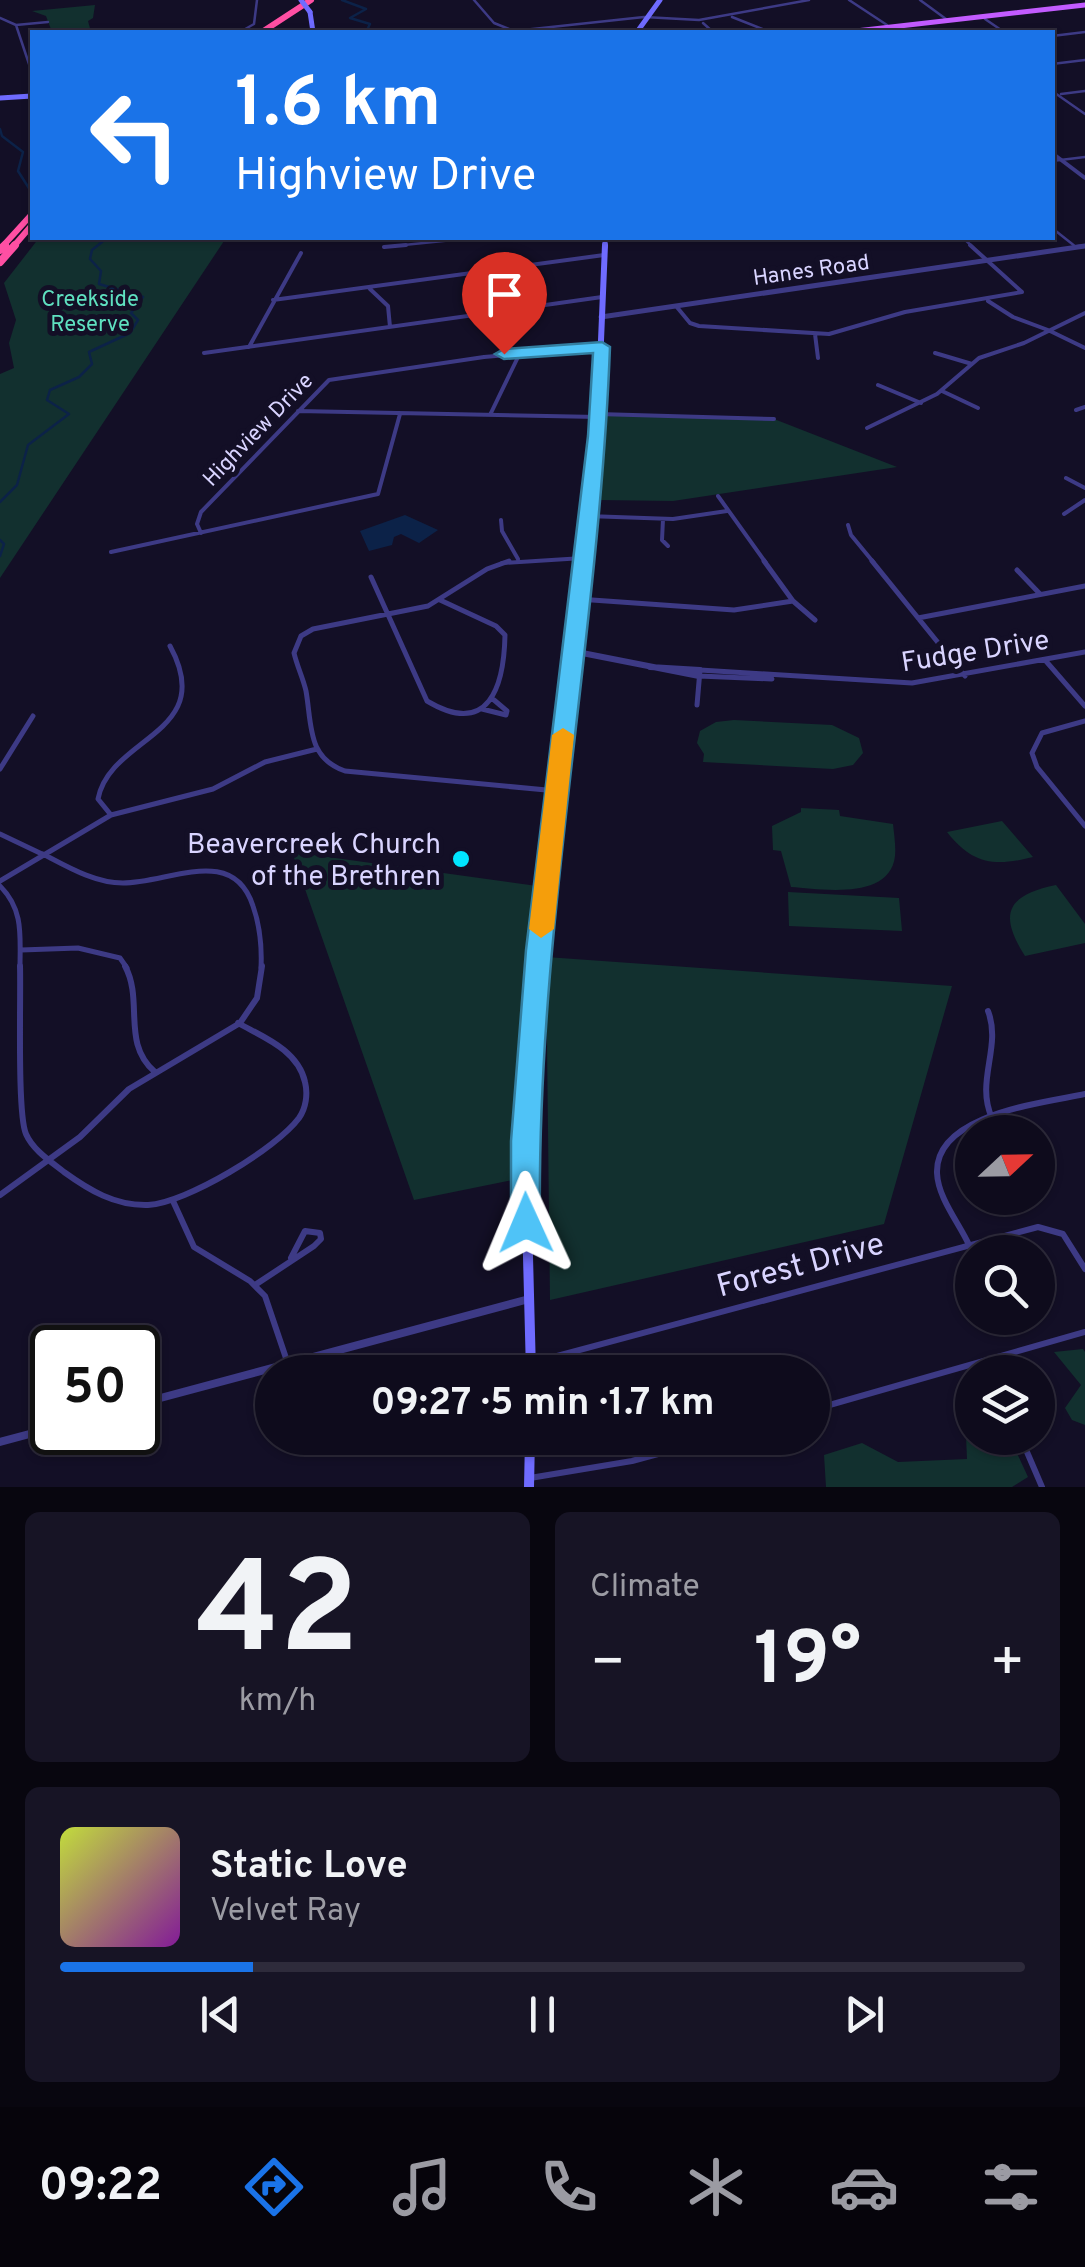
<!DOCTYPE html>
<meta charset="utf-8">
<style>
body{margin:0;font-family:Overpass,sans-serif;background:#171425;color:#f1f3f6;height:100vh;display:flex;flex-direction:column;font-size:38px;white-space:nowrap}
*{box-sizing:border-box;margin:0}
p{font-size:32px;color:#9b9ba3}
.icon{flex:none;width:55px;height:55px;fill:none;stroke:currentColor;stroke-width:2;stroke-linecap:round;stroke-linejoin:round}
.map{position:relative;height:1487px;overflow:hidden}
.drawer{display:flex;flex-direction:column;gap:25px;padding:25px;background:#08060f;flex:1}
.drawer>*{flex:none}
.hud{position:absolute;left:30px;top:30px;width:1025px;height:210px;border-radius:0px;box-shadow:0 2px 8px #0004,0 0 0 2px #2e2b3b;background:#1a73e8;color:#fff;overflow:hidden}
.needle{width:65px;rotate:68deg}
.controls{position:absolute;left:955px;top:1115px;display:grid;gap:20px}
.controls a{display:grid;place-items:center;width:100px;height:100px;border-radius:50%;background:#0e0b1c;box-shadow:0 2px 8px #0004,0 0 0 2px #2e2b3b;font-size:50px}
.speed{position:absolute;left:30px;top:1325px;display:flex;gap:20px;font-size:50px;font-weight:700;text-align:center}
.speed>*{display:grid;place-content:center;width:130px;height:130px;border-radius:50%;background:#0e0b1c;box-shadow:0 2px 8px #0004,0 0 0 2px #2e2b3b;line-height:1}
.speed .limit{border:5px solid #111;border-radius:15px;background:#fff;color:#111}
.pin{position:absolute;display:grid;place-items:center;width:85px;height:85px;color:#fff;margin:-102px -42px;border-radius:50% 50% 50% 0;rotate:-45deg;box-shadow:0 0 10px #0007}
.pin .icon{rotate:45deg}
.me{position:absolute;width:110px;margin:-55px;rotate:359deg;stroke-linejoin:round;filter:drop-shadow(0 0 8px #0008)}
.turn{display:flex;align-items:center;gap:35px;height:210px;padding:0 40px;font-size:45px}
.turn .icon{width:130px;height:130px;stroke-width:2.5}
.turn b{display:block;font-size:70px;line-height:85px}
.big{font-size:75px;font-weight:700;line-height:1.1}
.drawer .card{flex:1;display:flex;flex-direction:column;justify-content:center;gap:15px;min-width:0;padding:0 35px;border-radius:15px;background:#171425}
.drawer .dial{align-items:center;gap:0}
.dial b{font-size:130px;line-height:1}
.song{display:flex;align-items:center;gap:30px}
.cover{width:120px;height:120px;border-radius:15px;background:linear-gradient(135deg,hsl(70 70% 55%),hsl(290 70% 35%))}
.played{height:10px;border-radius:5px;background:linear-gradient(90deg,#1a73e8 20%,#2e2b3b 20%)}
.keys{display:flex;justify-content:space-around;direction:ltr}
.heat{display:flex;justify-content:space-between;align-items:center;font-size:55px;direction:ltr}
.drawer .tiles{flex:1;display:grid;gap:25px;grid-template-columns:1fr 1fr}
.card:last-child{grid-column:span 2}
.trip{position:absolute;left:255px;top:1355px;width:575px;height:100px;border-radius:50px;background:#0e0b1c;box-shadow:0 2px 8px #0004,0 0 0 2px #2e2b3b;font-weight:700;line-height:100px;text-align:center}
.menu{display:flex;height:160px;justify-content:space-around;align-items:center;background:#06040b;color:#9b9ba3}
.menu .icon{width:70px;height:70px}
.menu .selected{color:#1a73e8}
.menu b{font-size:45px;color:#f1f3f6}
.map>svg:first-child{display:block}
</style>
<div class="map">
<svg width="1085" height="1487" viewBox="0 0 1085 1487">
<rect width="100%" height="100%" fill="#130f26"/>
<!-- green -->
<path fill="#12302f" d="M95,5L93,18L88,21L91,32H52L46,16L32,11Z
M39,238H226L0,578V374L14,368L9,343L16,320L4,283Z
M604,414L774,419L897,467L673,501L598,500Z
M734,720L832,725L859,738L863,753L853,765L833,769L703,762L704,754L697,743L700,731L716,722Z
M801,808L839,810L840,816L893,824C894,834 896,846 895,856C890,901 820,889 791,887L781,851L773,850L772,826L801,812Z
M1002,821L1033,857C994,867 972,864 947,832Z
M292,852L537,886L513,1180L414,1200Z
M1056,885L1085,924V943L1025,956C998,914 1007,895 1056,885Z
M788,892L899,898L902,931L789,926Z
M546,957L952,986L884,1224L550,1300Z
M1083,1349L1085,1352V1425L1072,1420L1065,1408L1081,1385L1054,1352Z
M972,1412V1438H1010L1028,1477L1012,1487H826L824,1455L862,1443L898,1462L967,1459L965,1413Z"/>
<!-- water -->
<path fill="#0c2248" d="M405,515L438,530L419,543L401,534L394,537L392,545L369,551L360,531Z"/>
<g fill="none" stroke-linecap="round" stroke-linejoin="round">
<!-- stream -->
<path stroke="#0c2248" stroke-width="2.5" d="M342,0L366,9L350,18L370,24L366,32
M0,129L2,136L23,152L18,171L32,193
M0,502L17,485L28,445L69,414L47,400L50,390L79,377L92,364L89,352L130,333L138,320L131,313L143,297L99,284L101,271L90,259L92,250L107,238
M0,540L4,544L0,556"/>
<!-- minor-far3 -->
<path stroke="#3d3a85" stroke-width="2.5" d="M474,0L494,23L514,31L644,17L699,20L809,0
M849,0L887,25
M920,0L946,19
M732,17L770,32
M0,18L16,25L32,73
M985,19L1004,32
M703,23L713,32
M16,25L48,22
M240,32L254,24L257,0
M1052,36L1085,32
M1052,64L1085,60
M1052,91L1085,114
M1061,94L1085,91
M1052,161L1085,157
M1052,228L1076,247
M963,238L973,247
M384,247L473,238"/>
<!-- minor-far2 -->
<path stroke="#3d3a85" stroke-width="4" d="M384,247L406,245
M370,289L388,306L390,327
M273,300L604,255
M988,301L1013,317L1048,330
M676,306L690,323L699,326L829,334L905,312L1022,292L970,245
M1048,330L1085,348
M815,334L818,358
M249,347L301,253
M204,353L602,297
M935,353L972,364
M878,385L921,403
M942,391L978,408
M1076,410L1085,407
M298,411L598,417
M598,414L774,419
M490,415L519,355
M867,428L937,394L979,358L1024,343L1085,313
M1066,478L1085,488
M718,496L766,563
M1064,514L1085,500
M587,516L673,519L727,511
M663,519L662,540L668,546
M501,520L502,531L518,559
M848,525L851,535L874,563
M201,533L197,524L201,512L329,380L484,357L602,347
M111,552L378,494L400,414
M502,563L583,558"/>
<!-- minor-far1 -->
<path stroke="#3d3a85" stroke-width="5" d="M509,561L487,569L428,606L313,629L301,636L294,653C297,666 303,678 306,691C312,725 307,758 345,771L557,791
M764,561L793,601L815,620
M872,561L965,676
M1017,570L1040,594
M371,577L427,701C489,738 504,686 505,635L496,626L440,600
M578,599L734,610L793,601
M918,618L1085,586
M1045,660L1085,706
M699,676L772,679
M697,705L700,670L912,683L1085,652
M482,709L506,715L507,711L494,700
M1085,721L1042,733L1032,753L1037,767L1085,826
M0,769L33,716
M111,815L98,799C110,736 218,734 170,646
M0,834L42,854
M43,854C68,867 95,883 123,883C169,883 233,844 253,906C260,926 262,947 261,968
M0,881L111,815L213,789L265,762L317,749
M0,886C24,910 20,936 20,968
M21,950L78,948L120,958L127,968"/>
<!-- minor -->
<path stroke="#3d3a85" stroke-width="6" d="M20,966C21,996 17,1114 26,1134C33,1150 50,1161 64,1172C89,1190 115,1206 148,1205C186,1203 276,1149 299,1118C306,1108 308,1094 305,1082C298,1050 263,1037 238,1023
M125,966C144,1001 121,1043 155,1072
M988,1011C1002,1047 975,1081 992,1118
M0,1195L80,1137L129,1089L240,1023L257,998L262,966
M173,1201L194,1247L250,1281L265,1296L288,1364
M969,1245C959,1223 938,1198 937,1173C935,1114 1043,1103 1085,1094
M255,1285L314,1246L321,1239L320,1233L305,1231L291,1258
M531,1363L1038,1227L1063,1234L1085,1269
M812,1410L1085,1332
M1021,1438L1042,1487
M530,1478L632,1461L717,1438"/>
<!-- tertiary-far3 -->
<path stroke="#3d3a85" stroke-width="4" d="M1052,153L1085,178
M1076,247L1085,246"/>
<!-- tertiary-far2 -->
<path stroke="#3d3a85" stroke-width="5" d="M601,317L1085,246"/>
<!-- tertiary-far1 -->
<path stroke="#3d3a85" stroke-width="6" d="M572,651L699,676
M650,667L700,670"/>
<!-- tertiary -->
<path stroke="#3d3a85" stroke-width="8" d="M138,1404L529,1299
M0,1442L52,1428"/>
<!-- secondary-far3 -->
<path stroke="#6f6bff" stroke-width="5" d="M310,12L313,32
M637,32L660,0
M0,98L32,96
M605,247V238"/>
<!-- secondary-far2 -->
<path stroke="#6f6bff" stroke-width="6" d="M583,563L597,436L605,245"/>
<!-- secondary-far1 -->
<path stroke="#6f6bff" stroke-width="8" d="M538,968L583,561"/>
<!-- secondary -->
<path stroke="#6f6bff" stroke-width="10" d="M531,1372L525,1141L538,966
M529,1487L530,1438"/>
<!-- primary -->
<path stroke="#c25bff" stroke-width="5" d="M847,32L1085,5"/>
<!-- motorway-far1 -->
<path stroke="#ff4fa3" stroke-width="6" d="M262,32L311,0
M2,247L32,214
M13,247L32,225"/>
<!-- motorway -->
<path stroke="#ff4fa3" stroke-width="8" d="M0,250L5,245
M0,262L15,245"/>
<!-- secondary-bridge -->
<path stroke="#6f6bff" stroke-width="5" d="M301,0L310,12"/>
</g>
<!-- route -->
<path fill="#4fc3f7" stroke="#337fa1" stroke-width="2.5" d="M602,342L610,347C599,639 536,929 540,1223L536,1231L526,1235L515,1231L511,1223V1141L526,950L588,436L593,353L504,359L495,354L504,349Z"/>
<!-- slow -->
<path fill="#f59e0b" d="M563,728L574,735L554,929L541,938L529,929L552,735Z"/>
<!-- markers -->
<circle fill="#00e5ff" stroke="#130f26" stroke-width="4" cx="461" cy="859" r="10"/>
<g text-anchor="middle" stroke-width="10" stroke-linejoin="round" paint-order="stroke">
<!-- far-street labels -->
<g font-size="22" fill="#d9d4ff" stroke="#130f26">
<text transform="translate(811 269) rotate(-8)" y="8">Hanes Road</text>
<text transform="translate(257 429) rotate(-46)" y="8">Highview Drive</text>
</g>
<!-- far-park labels -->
<g font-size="22" fill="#5fe0c0" stroke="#130f26">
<text x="90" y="306">Creekside<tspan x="90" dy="25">Reserve</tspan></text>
</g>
<!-- street labels -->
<g font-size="28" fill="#d9d4ff" stroke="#130f26">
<text transform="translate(975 650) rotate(-9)" y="10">Fudge Drive</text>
</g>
<!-- poi labels -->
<g font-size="28" fill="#d9d4ff" stroke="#130f26" text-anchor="end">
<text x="441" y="853">Beavercreek Church<tspan x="441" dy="32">of the Brethren</tspan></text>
</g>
<!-- near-street labels -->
<g font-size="32" fill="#d9d4ff" stroke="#130f26">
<text transform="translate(800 1264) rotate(-15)" y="11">Forest Drive</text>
</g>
</g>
</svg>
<div class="controls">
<a><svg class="needle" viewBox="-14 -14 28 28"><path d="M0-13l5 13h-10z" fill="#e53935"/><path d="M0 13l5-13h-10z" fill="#9b9ba3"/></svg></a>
<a><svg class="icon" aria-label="search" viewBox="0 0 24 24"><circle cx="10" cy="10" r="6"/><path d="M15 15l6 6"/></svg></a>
<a><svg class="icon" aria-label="layers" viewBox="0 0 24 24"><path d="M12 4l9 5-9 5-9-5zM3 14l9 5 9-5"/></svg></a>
</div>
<div class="speed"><div class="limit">50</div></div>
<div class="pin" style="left:504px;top:354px;background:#d93025"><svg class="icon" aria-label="arrive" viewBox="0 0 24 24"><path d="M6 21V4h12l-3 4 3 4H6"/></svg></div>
<svg class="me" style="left:526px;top:1223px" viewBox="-20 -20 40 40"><path d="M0-17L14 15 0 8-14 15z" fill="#4fc3f7" stroke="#fff" stroke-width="4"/></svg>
<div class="trip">09:27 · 5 min · 1.7 km</div>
<div class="hud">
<div class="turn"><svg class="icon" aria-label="left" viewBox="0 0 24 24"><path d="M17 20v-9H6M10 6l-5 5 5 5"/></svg><div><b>1.6 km</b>Highview Drive</div></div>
</div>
</div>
<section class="drawer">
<div class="tiles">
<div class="card dial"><b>42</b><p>km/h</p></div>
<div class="card"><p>Climate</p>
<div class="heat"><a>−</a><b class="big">19°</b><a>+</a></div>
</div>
<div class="card">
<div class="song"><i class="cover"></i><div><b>Static Love</b><p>Velvet Ray</p></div></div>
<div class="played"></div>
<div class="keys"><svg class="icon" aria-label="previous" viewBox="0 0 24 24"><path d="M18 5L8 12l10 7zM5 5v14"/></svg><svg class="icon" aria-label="pause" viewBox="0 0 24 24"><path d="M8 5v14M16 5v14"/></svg><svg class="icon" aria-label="next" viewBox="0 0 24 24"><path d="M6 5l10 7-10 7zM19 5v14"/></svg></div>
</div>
</div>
</section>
<nav class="menu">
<b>09:22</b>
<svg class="icon selected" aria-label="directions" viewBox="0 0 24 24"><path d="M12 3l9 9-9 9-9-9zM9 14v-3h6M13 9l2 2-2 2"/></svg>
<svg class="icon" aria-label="music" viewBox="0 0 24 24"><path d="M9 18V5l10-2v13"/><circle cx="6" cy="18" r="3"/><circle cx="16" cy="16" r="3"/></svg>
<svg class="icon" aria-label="phone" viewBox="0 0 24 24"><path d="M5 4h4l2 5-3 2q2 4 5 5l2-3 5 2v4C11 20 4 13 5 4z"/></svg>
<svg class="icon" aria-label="climate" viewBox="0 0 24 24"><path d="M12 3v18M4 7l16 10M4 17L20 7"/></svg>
<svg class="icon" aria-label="car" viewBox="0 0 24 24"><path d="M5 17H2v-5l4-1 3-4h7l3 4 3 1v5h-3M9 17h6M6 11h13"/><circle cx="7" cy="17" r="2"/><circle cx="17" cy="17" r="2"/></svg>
<svg class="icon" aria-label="filters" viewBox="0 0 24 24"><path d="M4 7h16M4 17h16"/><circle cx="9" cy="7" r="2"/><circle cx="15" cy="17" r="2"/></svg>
</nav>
